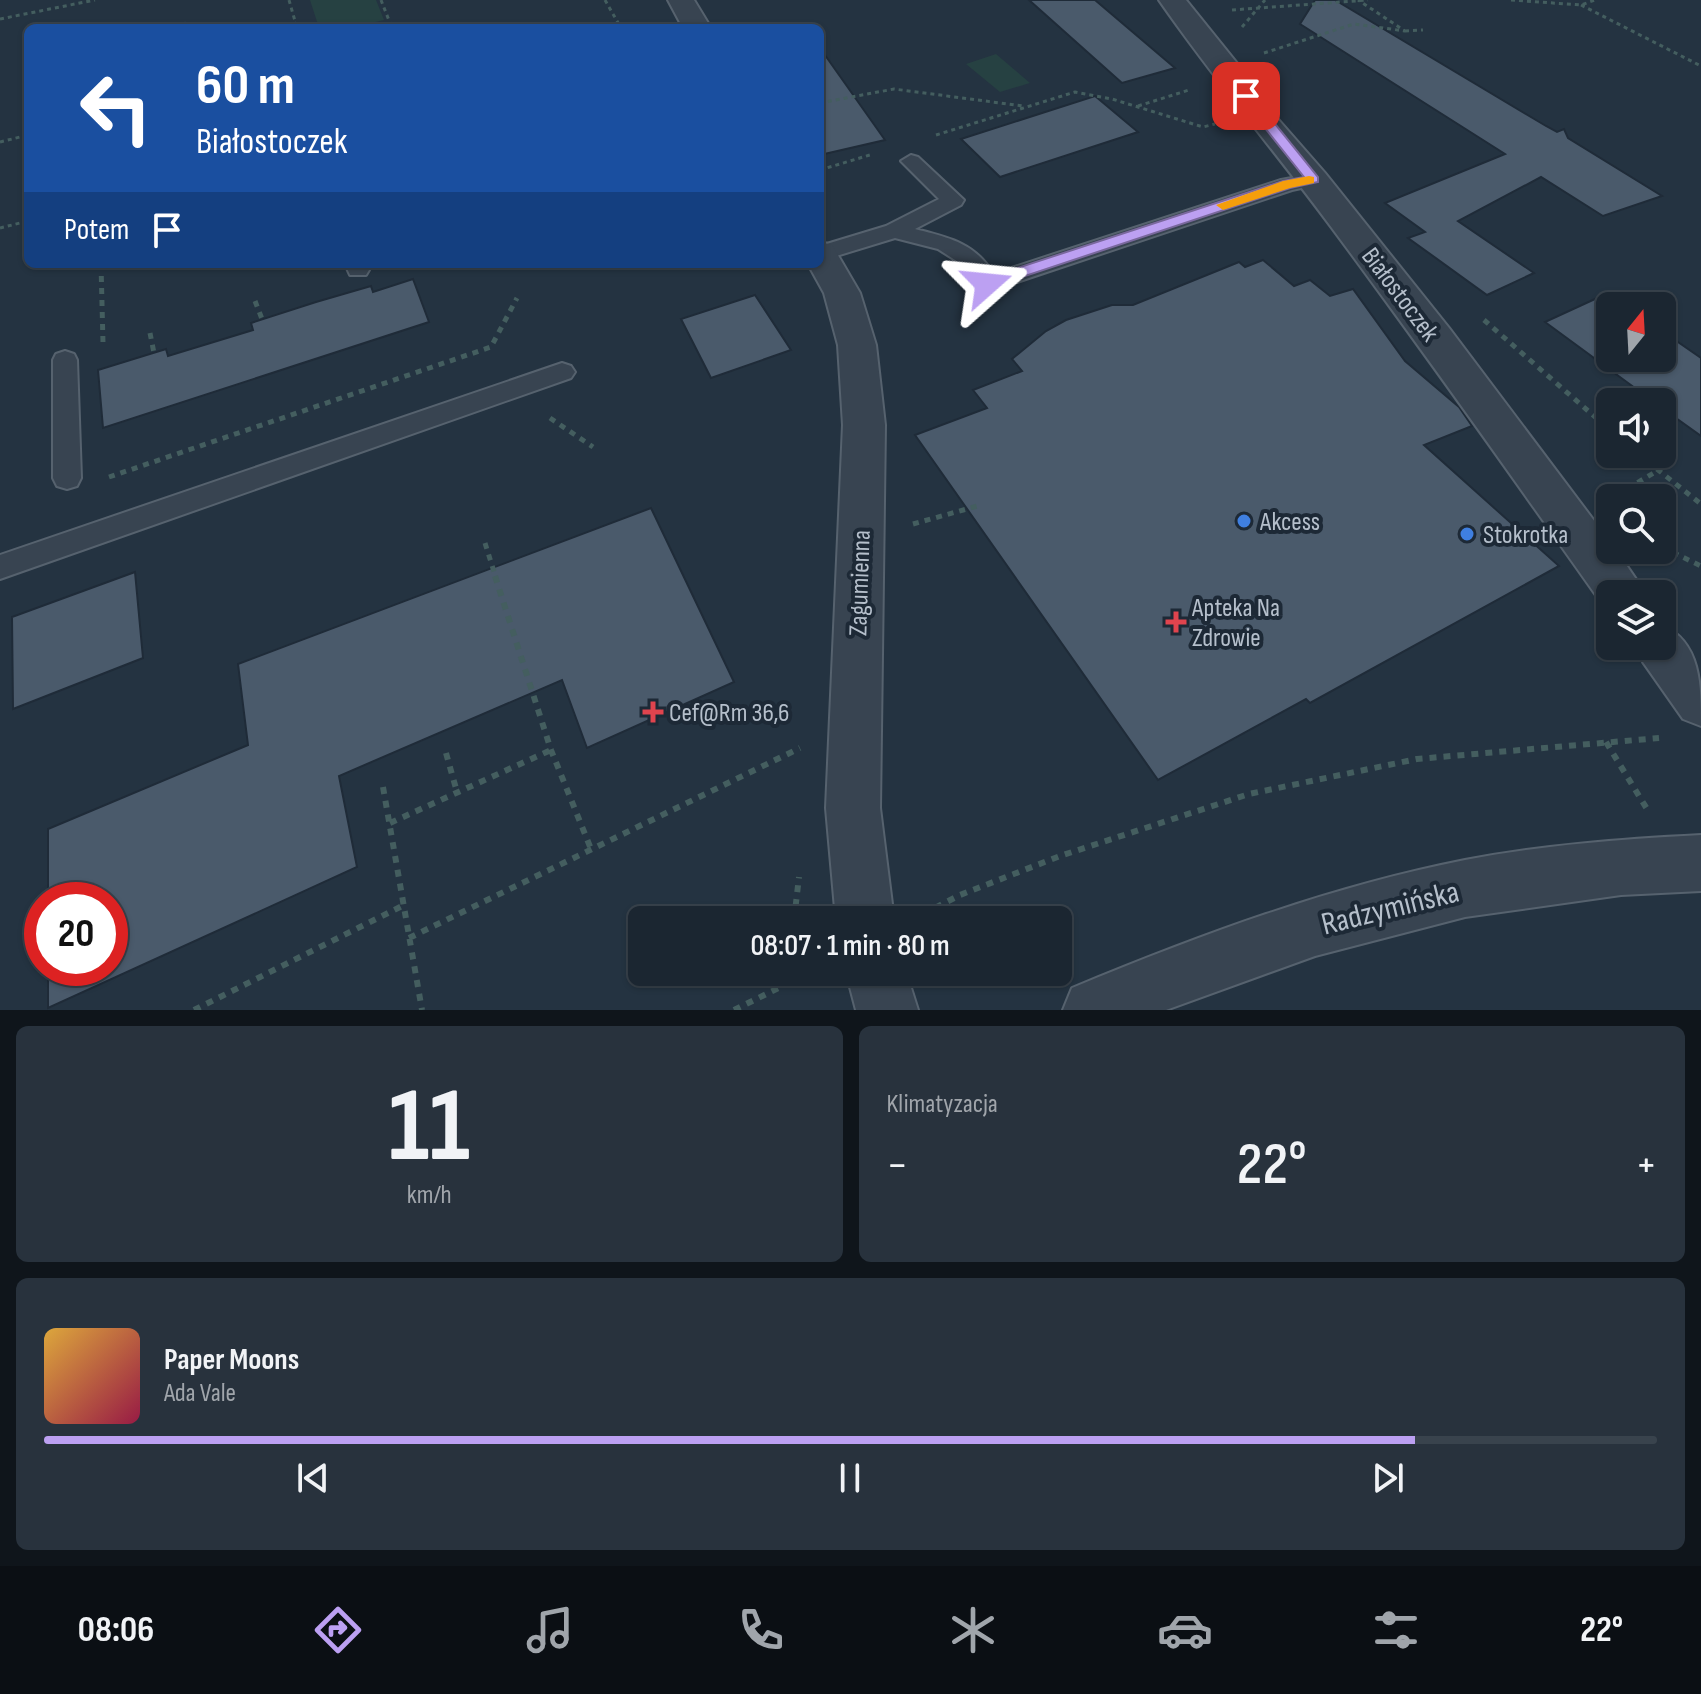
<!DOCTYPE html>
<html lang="pl">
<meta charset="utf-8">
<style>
body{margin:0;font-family:"Sofia Sans Condensed",sans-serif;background:#28323d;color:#f1f3f6;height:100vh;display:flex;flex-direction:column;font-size:30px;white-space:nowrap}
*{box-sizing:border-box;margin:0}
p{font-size:26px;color:#a0a5ab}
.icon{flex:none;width:44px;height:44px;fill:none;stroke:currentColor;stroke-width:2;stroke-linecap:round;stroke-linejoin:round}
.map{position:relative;height:1010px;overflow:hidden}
.details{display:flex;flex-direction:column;gap:16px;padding:16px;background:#0f151b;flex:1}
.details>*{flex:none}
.guide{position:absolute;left:24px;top:24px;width:800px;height:244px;border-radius:12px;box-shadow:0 2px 6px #0004,0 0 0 2px #39434d;background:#1a4fa0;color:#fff;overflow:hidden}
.needle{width:52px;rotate:18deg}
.tools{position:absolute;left:1596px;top:292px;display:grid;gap:16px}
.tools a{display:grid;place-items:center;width:80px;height:80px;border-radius:12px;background:#1b2631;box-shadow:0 2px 6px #0004,0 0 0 2px #39434d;font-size:40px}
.speed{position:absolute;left:24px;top:882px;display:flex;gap:16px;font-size:40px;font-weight:700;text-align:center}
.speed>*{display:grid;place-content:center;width:104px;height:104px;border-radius:50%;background:#1b2631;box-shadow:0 2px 6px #0004,0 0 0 2px #39434d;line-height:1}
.speed .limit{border:12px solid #d22;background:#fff;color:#111}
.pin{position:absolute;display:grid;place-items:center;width:68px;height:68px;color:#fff;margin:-34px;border-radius:16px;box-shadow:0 4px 12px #0006}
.me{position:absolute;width:88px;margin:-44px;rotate:72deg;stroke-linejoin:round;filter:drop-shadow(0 0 6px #0008)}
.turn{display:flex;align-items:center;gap:28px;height:168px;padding:0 40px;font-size:36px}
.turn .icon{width:104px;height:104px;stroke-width:2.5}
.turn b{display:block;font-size:56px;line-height:68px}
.then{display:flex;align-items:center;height:76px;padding:0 40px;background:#0003;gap:16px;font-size:30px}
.big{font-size:60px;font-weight:600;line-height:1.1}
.details .card{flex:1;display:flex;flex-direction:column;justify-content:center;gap:12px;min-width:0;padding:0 28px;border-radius:12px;background:#28323d}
.details .dial{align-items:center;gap:0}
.dial b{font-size:104px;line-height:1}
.song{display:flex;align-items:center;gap:24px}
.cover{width:96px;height:96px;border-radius:12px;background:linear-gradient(135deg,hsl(40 70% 55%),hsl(340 70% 35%))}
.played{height:8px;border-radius:4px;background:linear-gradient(90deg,#bca0f2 85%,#39434d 85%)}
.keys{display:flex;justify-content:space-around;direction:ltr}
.heat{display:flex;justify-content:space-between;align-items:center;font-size:44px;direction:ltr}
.details .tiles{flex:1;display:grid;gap:16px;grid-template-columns:1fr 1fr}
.card:last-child{grid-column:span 2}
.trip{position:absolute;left:628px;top:906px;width:444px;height:80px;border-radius:12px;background:#1b2631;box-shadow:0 2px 6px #0004,0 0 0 2px #39434d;font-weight:600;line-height:80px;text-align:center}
.tab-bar{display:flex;height:128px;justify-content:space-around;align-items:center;background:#0b0f14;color:#a0a5ab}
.tab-bar .icon{width:56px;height:56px}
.tab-bar .current{color:#bca0f2}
.tab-bar b{font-size:36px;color:#f1f3f6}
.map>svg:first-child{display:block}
</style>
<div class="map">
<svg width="1701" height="1010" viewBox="0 0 1701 1010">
<rect width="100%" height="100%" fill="#243341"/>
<!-- green -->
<path fill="#264142" d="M310,0H376L384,20L350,28H319Z
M996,54L1030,83L1000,92L966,64Z"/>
<!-- building -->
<path fill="#4a5a6b" stroke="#1f2b38" stroke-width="2" d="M1029,0H1095L1175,68L1122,83Z
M1315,0H1335L1546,126L1557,132L1564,129L1568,138L1662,196L1603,216L1541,177L1458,221L1534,273L1487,295L1408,238L1425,232L1385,203L1505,154L1300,24Z
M820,48L885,140L820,155Z
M1095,96L1138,132L1000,177L961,139Z
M1263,260L1294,286L1310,280L1330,296L1353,289L1405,361L1459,407L1472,426L1424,445L1559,566L1310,703L1306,699L1158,780L915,435L987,408L973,390L1022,371L1012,359L1046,331L1066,320L1112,305H1133L1239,262L1245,267Z
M413,279L429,322L103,428L98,370L166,349L168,356L253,330L251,323L316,302L371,286L373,292Z
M1608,293L1627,306H1610V358H1662V331L1701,358V436L1662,408V402H1654L1545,322Z
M755,295L791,350L711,378L681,319Z
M651,508L734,682L587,748L562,680L339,776L357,867L48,1008V968H110V900H48V829L248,745L238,664Z
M135,572L143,658L13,709L12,617Z"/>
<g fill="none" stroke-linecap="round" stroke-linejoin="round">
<!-- service casing -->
<g stroke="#56626e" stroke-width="4">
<path id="service" d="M911,155L918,157L964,200L961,205L915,229C947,237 976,243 993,274L1281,180L1313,174L1323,180L1320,184L1292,190L987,292L979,289L966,267L938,249L895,238L820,261V246L886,226L939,199L901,161Z
M345,264H367L369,270L366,275H350Z
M65,351L74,354L77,360L81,478L77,486L67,489L57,486L53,478V360L56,354Z
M562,363L571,366L575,372L571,378L0,579V555Z"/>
</g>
<!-- minor casing -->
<g stroke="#56626e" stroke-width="4">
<path id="minor" d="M668,0H694L711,28H683Z
M1159,0H1186L1244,72L1269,109L1325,173L1449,328L1610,542V550H1616L1646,594H1610V610L1605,608C1515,481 1425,353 1332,228C1275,151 1213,78 1159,0Z
M820,242L832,245L860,293L876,345L885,425L880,808L894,920H836L826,808L843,425L838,345L824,293L808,264H820Z
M1662,625C1701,642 1701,685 1701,726L1683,719L1643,662L1636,646H1662Z
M846,972H906L918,1010H856Z"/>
</g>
<!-- tertiary casing -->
<g stroke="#56626e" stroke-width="4">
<path id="tertiary" d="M1701,835V891L1621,895L1465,917L1315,956L1166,1010H1063L1072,988C1200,935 1329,887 1465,860C1543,845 1622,839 1701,835Z"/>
</g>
<!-- path-far2 -->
<path stroke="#445e5f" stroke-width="3" stroke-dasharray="4 4" stroke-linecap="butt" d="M289,0L297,28
M381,0L392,28
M605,0L621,28
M1511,0L1581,5L1595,0
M1581,5L1701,66
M1232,10L1368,0
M0,19L95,0
M184,22L185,28
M1242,27L1265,0
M272,28L296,23
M1405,31L1423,30
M1264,53L1354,24L1405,31L1358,0
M820,103L894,89L1023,106
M1138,106L1189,90
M936,135L1075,92L1112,99L1203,127L1215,124
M0,142L28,135
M820,170L873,154
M0,228L28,221"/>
<!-- path-far1 -->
<path stroke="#445e5f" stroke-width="5" stroke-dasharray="6 6" stroke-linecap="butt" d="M101,264L103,343
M255,301L262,319
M1484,320L1610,430
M150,333L154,353
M550,418L593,447
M1638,454L1701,504
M109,477L491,347L517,298
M1630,498L1625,490L1657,471
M913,524L981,505
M485,543L496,578
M1662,547L1701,566"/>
<!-- path -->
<path stroke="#445e5f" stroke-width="6" stroke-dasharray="7 7" stroke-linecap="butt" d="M495,576L551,750L591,849
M1606,742L1647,809
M446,753L457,792
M383,787L422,1010
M390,823L551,750
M923,914L960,895L1060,856L1249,794L1417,759L1659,738
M794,920L799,877
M409,938L800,748
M787,984L788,972
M194,1010L404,905
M734,1010L811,972"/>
<!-- service -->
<use href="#service" fill="#384451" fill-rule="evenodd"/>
<!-- minor -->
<use href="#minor" fill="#384451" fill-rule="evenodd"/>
<!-- tertiary -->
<use href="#tertiary" fill="#384451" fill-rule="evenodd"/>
</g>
<!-- route -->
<path fill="#bca0f2" stroke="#7a689d" stroke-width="2" d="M1241,93H1250L1318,177V182L1290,188L992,287H981V280L1283,181L1304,177L1241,98Z"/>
<!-- slow -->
<path fill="#f59e0b" d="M1309,176L1314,177V183L1290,188L1223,210L1216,205L1283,181Z"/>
<!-- markers -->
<g fill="#3f7fe0" stroke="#1d2936" stroke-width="3">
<circle cx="1244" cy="521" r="8"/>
<circle cx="1467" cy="534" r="8"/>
</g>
<g fill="#e0444e" stroke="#1d2936" stroke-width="3">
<path d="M1172 610h8v8h8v8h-8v8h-8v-8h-8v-8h8z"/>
<path d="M649 700h8v8h8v8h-8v8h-8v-8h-8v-8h8z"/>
</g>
<g text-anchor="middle" stroke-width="8" stroke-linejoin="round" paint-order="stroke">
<!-- street labels -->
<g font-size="26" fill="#b5bfcb" stroke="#1d2936">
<text transform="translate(1401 294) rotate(53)" y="9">Białostoczek</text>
<text transform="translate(859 583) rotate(-88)" y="9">Zagumienna</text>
</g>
<!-- poi labels -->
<g font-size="26" fill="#b5bfcb" stroke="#1d2936" text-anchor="start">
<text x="1260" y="530">Akcess</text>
<text x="1483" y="543">Stokrotka</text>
<text x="1192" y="616">Apteka Na<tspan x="1192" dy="30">Zdrowie</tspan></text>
<text x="669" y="721">Cef@Rm 36,6</text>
</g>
<!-- near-street labels -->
<g font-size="32" fill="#b5bfcb" stroke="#1d2936">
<text transform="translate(1390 907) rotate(-14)" y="11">Radzymińska</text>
</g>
</g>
</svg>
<div class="tools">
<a><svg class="needle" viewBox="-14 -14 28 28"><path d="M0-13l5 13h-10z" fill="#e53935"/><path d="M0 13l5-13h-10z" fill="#a0a5ab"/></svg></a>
<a><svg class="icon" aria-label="sound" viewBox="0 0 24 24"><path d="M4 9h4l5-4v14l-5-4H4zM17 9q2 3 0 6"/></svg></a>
<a><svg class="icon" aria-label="search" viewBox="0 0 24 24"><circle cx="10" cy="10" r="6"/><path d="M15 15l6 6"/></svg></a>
<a><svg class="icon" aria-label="layers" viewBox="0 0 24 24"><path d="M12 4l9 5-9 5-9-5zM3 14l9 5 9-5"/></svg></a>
</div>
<div class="speed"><div class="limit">20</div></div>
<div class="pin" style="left:1246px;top:96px;background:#d93025"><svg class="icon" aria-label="arrive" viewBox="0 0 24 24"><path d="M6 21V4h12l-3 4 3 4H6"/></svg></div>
<svg class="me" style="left:987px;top:284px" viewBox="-20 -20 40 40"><path d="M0-17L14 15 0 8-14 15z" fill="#bca0f2" stroke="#fff" stroke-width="4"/></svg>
<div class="trip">08:07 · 1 min · 80 m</div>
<div class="guide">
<div class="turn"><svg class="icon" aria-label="left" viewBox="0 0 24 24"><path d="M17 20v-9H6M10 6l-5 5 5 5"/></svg><div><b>60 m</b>Białostoczek</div></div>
<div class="then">Potem<svg class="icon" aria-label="arrive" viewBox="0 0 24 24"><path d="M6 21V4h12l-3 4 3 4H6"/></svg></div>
</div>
</div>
<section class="details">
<div class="tiles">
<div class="card dial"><b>11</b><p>km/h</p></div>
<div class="card"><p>Klimatyzacja</p>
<div class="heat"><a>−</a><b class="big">22°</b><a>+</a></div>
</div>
<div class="card">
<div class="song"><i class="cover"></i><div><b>Paper Moons</b><p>Ada Vale</p></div></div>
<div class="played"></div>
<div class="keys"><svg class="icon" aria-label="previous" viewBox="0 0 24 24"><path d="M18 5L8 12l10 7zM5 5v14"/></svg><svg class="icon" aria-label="pause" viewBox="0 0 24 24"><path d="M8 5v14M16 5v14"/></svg><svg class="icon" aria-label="next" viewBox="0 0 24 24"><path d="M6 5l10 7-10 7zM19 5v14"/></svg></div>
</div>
</div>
</section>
<nav class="tab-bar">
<b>08:06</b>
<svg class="icon current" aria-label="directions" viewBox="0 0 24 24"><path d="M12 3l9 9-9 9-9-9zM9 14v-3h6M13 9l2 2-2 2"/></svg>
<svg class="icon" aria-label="music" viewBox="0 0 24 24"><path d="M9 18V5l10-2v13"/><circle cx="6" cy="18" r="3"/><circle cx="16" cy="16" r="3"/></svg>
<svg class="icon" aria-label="phone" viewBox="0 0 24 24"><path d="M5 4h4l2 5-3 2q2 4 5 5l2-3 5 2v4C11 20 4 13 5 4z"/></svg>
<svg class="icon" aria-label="climate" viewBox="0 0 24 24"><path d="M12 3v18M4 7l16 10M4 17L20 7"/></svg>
<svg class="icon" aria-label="car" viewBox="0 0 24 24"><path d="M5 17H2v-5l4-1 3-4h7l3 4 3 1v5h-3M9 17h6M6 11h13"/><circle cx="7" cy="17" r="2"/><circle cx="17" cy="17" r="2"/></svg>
<svg class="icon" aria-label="filters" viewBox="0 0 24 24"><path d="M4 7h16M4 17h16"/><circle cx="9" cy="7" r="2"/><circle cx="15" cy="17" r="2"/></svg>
<b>22°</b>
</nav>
